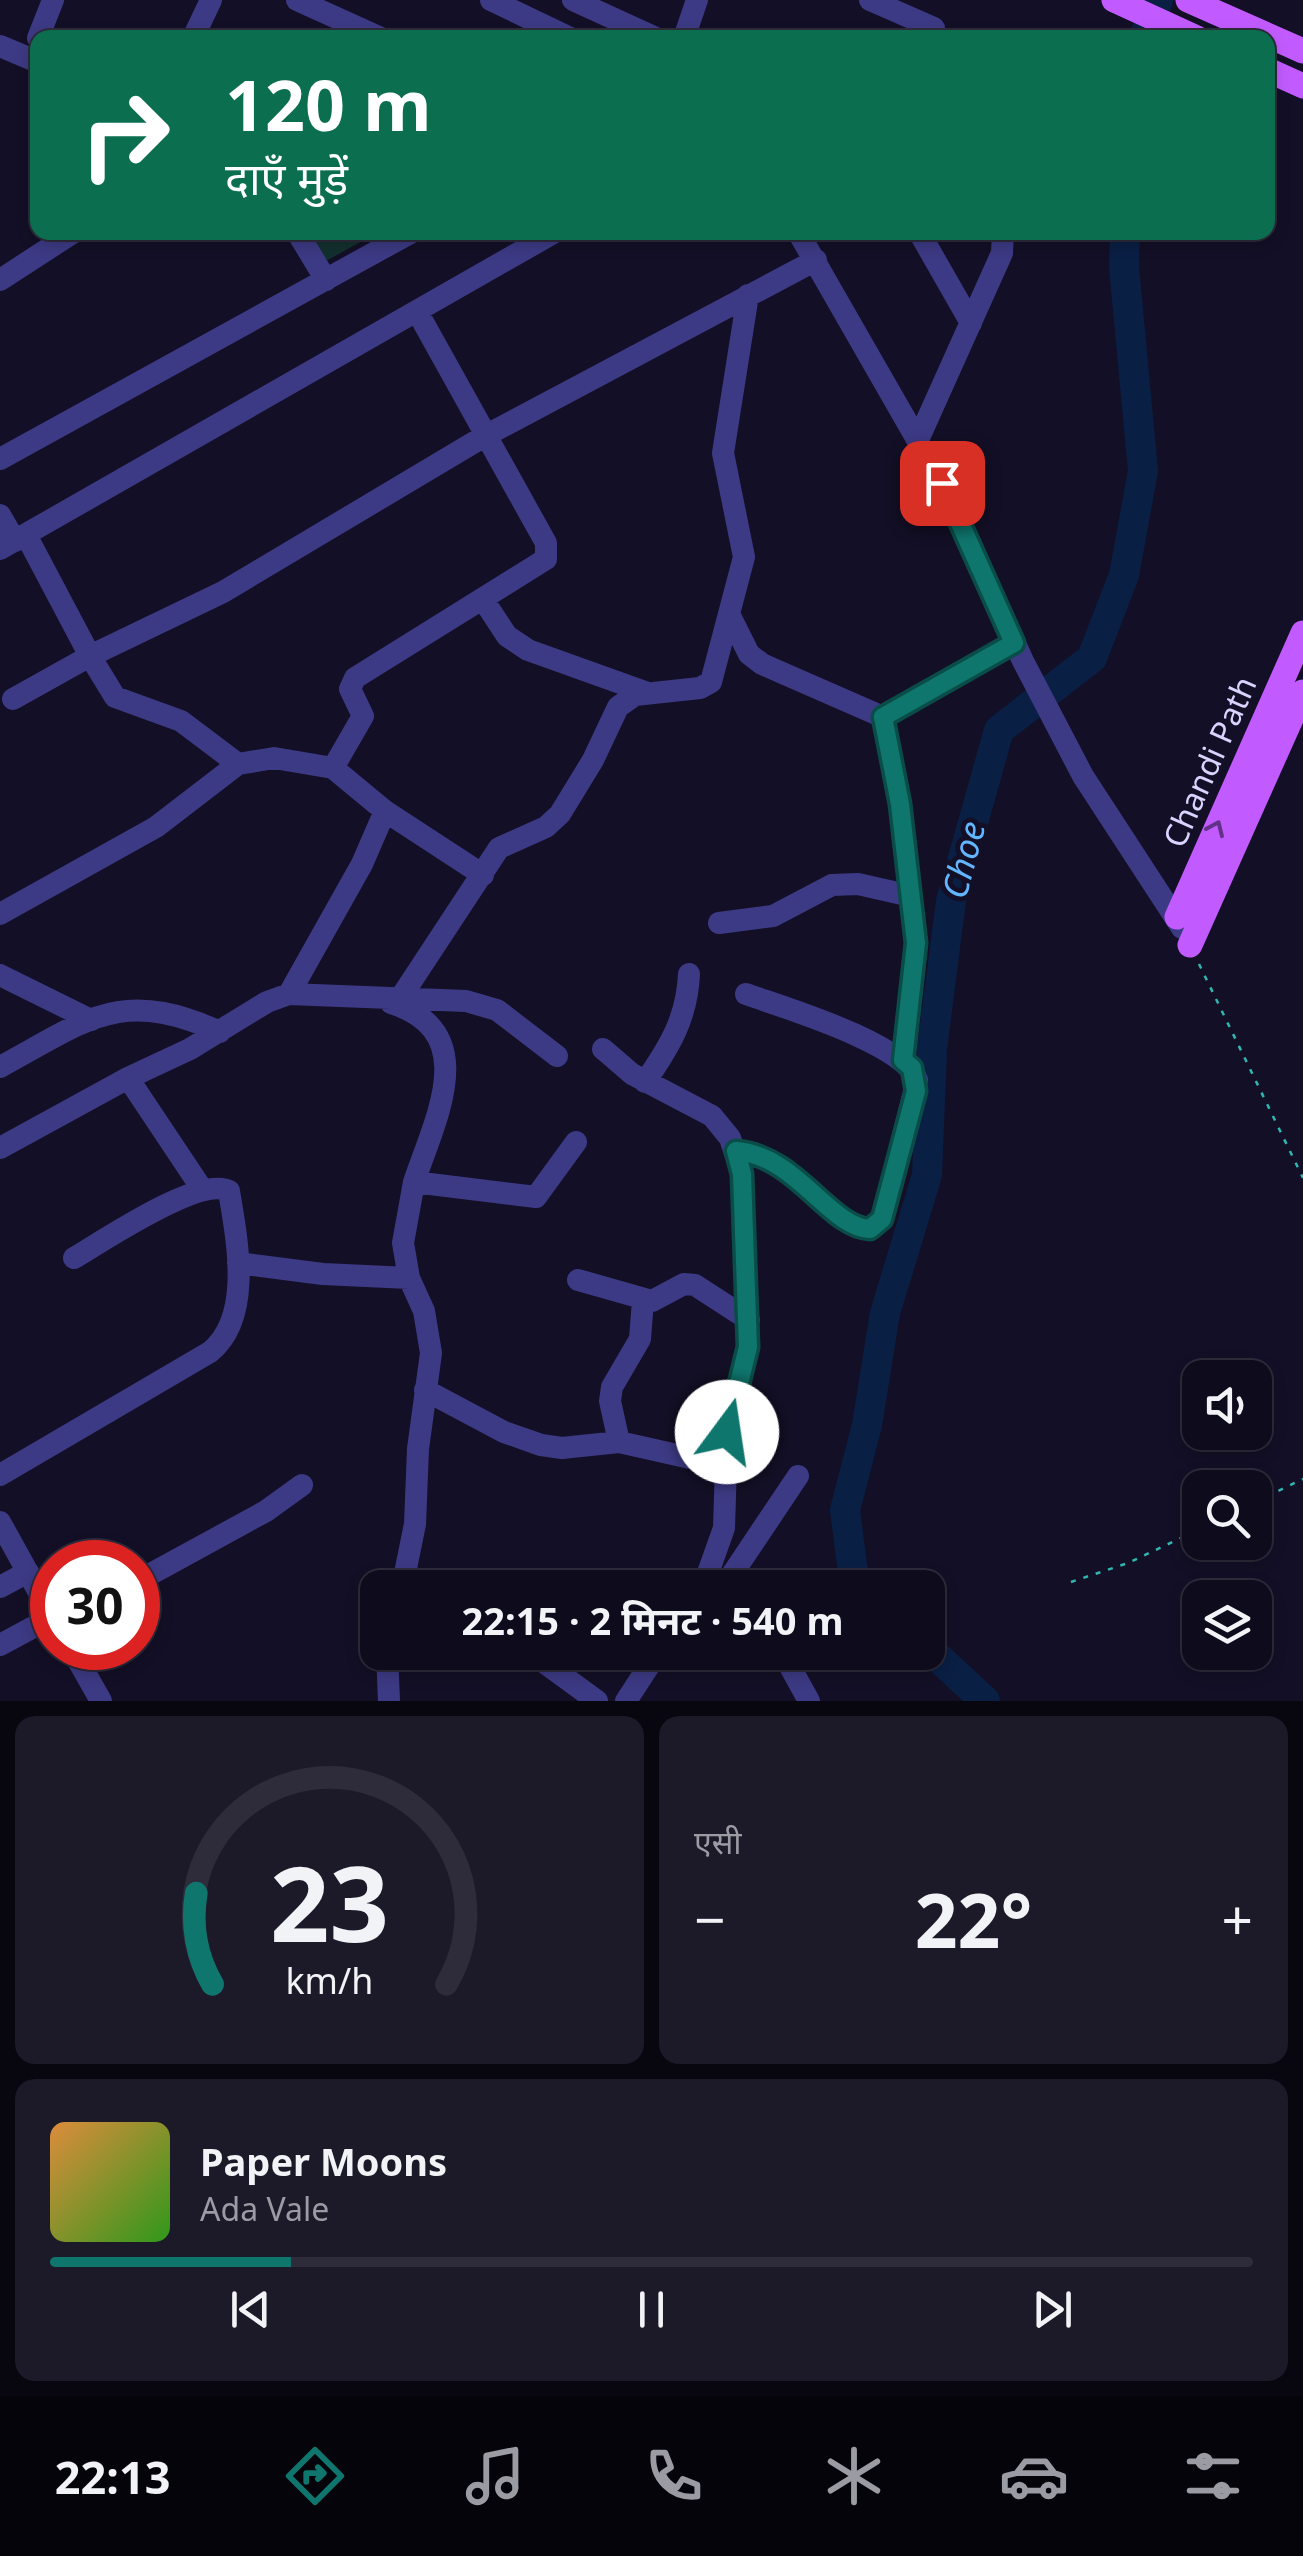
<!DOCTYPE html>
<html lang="hi">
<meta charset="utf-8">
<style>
body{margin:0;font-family:"Noto Sans","Noto Sans Devanagari",sans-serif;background:#1c1929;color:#f1f3f6;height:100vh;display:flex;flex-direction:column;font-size:38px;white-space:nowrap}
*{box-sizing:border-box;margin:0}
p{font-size:32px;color:#9b9ba3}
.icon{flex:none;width:55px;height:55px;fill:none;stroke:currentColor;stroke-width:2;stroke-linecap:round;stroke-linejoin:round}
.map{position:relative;height:1701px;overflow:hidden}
.panel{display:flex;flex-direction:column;gap:15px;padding:15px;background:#08060f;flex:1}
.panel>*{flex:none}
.hud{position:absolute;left:30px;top:30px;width:1245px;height:210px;border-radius:20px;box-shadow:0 5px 15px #0003,0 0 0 2px #2e2b3b;background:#0b6e4f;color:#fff;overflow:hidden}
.controls{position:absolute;left:1182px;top:1360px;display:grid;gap:20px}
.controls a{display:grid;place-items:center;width:90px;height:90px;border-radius:20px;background:#0e0b1c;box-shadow:0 5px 15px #0003,0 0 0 2px #2e2b3b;font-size:50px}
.speed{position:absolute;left:30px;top:1540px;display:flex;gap:20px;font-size:50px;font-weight:700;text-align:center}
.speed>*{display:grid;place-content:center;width:130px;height:130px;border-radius:50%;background:#0e0b1c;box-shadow:0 5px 15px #0003,0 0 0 2px #2e2b3b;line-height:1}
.speed .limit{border:15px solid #d22;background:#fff;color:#111}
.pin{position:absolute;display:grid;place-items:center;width:85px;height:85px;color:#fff;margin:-42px;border-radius:20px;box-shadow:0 5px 15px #0006}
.me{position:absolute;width:110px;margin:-55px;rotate:14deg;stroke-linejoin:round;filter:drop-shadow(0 0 8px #0008)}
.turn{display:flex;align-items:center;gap:35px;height:210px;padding:0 30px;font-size:45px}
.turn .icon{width:130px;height:130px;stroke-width:2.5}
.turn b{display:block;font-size:70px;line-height:85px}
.big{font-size:75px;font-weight:700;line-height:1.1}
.panel .widget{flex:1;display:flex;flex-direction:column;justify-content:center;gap:15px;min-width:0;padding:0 35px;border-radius:20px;background:#1c1929}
.panel .dial{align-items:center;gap:0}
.dial svg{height:260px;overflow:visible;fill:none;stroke:#2e2b3b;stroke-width:7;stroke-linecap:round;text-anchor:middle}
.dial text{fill:#f1f3f6;stroke:none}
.song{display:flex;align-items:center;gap:30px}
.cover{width:120px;height:120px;border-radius:15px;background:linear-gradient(135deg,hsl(30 70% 55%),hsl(110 70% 35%))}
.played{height:10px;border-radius:5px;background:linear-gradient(90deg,#0f766e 20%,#2e2b3b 20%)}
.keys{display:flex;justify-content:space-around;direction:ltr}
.heat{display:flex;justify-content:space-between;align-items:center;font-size:55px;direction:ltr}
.panel .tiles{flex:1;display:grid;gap:15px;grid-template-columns:1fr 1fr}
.widget:last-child{grid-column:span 2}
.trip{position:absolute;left:360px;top:1570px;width:585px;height:100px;border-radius:20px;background:#0e0b1c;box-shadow:0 5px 15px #0003,0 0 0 2px #2e2b3b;font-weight:700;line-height:100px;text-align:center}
.tab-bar{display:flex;height:160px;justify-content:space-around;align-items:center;background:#06040b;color:#9b9ba3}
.tab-bar .icon{width:70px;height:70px}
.tab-bar .active{color:#0f766e}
.tab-bar b{font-size:45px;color:#f1f3f6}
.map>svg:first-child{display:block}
</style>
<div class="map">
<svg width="1303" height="1701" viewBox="0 0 1303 1701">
<rect width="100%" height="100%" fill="#130f26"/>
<!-- green -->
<path fill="#12302f" d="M308,233H377L324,262Z"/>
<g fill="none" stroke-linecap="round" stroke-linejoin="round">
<!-- river -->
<path stroke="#0a1f44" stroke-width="30" d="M1144,38L1158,0
M866,1588L853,1573L845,1510L867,1425L885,1313L927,1175L932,1049L951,901L999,730L1092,658L1124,575L1143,471L1124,267L1125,232
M928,1648L985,1701"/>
<!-- path -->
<path stroke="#2fb8b0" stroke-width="2.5" stroke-dasharray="5 8" stroke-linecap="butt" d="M1199,964L1303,1178
M1255,1502L1303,1479
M1071,1582L1128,1563L1200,1529"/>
<!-- minor -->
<path stroke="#3d3a85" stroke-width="22" d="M297,0L381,38
M491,0L570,38
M573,0L656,38
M870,0L934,28
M38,38L53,0
M193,38L211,0
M684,38L697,0
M0,46L38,62
M297,232L326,280
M798,232L942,483L1023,661L1083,776L1182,928
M919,232L971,323
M0,280L74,232
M918,440L1002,253L1003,232
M0,459L412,232
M0,515L15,541
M26,535L90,656L223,592L483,437L816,260
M0,549L555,232
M484,601L507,636L528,650L648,693
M731,618L749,654L762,664L883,717L1014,643
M13,699L90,656L115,697L181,721L238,764
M883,717L900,804L916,943L903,1060
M333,768L385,811L483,875
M0,914L156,827L238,764L274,758L333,768L363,716L350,689L355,678L546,559V543L418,313
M719,923L773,916L832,885L858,884L911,896
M0,975L91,1020
M289,994L362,864L385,811
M401,997L499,848L546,827L560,814L593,760L618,707L635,695L700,688L711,682L744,557L723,453L748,295
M391,1003C482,1032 436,1117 414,1182
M603,1049L632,1074L712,1116L730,1138L742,1175L748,1347L727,1433L724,1528L703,1587
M0,1067C89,1019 120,987 220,1032
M128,1078L190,1049L267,1002L289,994L466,1001L497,1010L557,1056
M645,1082C670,1046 687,1018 689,974
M0,1148L128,1078L202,1189
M736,1151C796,1155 829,1227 870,1229L882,1219L917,1080C903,1043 785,1008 746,994
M238,1263L323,1274L409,1278
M578,1280L652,1301L684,1284L695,1285L749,1320
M425,1390L504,1432L541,1445L562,1448L619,1442L726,1466
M619,1442L610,1401L612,1387L640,1339L643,1300
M0,1475L210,1352C253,1317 237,1240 229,1191C200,1175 103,1241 74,1258
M0,1522L52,1616
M729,1579L798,1476
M138,1581L266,1511L302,1485
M0,1587L28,1572
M402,1588L415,1524L418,1449L431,1353L424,1311L409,1278L403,1243L414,1182L536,1197L576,1142
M0,1645L52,1617
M71,1648L101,1701
M387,1652L389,1701
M530,1652L597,1701
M782,1652L809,1701
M626,1701L658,1652"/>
<!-- major -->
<path stroke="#c25bff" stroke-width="25" d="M1114,0L1197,38
M1188,0L1303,51
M1268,70L1303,86
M1177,917L1303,633
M1190,945L1303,692"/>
</g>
<!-- one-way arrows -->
<defs><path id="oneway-chevron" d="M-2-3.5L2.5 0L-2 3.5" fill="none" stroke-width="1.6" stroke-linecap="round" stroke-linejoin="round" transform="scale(2.5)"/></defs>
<use stroke="#623188" href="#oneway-chevron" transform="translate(1216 828) rotate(-66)"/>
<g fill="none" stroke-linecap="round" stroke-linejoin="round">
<!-- route casing -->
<g stroke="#0a4d48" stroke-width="25">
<path id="route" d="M727,1432L748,1347L742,1174L736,1151C796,1155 830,1228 870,1229L882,1219L916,1091L912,1068L903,1060L916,943L900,804L883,717L1014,643L942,483"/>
</g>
<!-- route -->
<use href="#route" stroke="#0f766e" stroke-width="18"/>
</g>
<g text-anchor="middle" stroke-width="10" stroke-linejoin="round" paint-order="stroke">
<!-- street labels -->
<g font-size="32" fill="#d9d4ff" stroke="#130f26">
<text transform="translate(1210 762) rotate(-66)" y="11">Chandi Path</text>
</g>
<!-- water labels -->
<g font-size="35" font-style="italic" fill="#62b6ff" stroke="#130f26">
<text transform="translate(964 860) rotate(-75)" y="12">Choe</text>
</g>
</g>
</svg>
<div class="controls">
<a><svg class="icon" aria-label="sound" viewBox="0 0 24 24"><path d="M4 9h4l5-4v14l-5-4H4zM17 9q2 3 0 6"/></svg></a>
<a><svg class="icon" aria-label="search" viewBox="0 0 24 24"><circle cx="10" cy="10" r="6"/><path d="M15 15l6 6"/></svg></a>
<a><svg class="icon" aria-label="layers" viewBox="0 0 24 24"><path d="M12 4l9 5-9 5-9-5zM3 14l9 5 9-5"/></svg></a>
</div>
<div class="speed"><div class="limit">30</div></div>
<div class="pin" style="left:942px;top:483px;background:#d93025"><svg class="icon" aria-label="arrive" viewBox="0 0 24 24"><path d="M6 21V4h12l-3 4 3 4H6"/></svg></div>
<svg class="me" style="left:727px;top:1432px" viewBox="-20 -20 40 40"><circle r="19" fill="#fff"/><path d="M0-13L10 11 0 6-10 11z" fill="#0f766e"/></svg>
<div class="trip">22:15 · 2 मिनट · 540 m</div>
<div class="hud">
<div class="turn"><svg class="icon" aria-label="right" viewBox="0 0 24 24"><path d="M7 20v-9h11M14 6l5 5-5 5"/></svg><div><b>120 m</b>दाएँ मुड़ें</div></div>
</div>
</div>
<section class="panel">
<div class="tiles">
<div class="widget dial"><svg viewBox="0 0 100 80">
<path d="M14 69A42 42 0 1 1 86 69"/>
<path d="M14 69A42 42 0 0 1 9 41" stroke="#0f766e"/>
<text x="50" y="56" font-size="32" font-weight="700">23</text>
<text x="50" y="72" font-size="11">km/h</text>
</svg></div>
<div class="widget"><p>एसी</p>
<div class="heat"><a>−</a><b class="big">22°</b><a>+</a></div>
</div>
<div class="widget">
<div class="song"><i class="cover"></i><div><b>Paper Moons</b><p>Ada Vale</p></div></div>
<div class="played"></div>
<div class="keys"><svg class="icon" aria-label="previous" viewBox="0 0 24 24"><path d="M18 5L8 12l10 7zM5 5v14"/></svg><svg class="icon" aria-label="pause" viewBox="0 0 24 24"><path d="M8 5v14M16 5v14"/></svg><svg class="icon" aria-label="next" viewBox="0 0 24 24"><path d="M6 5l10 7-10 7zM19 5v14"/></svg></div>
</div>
</div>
</section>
<nav class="tab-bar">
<b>22:13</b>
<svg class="icon active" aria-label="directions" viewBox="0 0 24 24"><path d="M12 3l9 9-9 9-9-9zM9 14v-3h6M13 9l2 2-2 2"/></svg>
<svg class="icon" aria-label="music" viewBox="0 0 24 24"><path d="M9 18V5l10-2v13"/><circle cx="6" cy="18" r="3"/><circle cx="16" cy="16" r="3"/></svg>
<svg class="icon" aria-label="phone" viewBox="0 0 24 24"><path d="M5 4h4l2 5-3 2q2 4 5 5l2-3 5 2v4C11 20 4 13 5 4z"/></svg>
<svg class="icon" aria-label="climate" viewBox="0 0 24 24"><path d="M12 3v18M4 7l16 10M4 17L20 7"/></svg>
<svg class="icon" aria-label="car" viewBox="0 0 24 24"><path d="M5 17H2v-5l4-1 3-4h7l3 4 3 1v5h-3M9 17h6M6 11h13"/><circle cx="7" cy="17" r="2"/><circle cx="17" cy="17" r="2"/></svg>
<svg class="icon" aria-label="filters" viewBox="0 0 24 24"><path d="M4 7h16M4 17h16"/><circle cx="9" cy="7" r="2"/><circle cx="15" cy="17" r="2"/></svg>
</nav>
